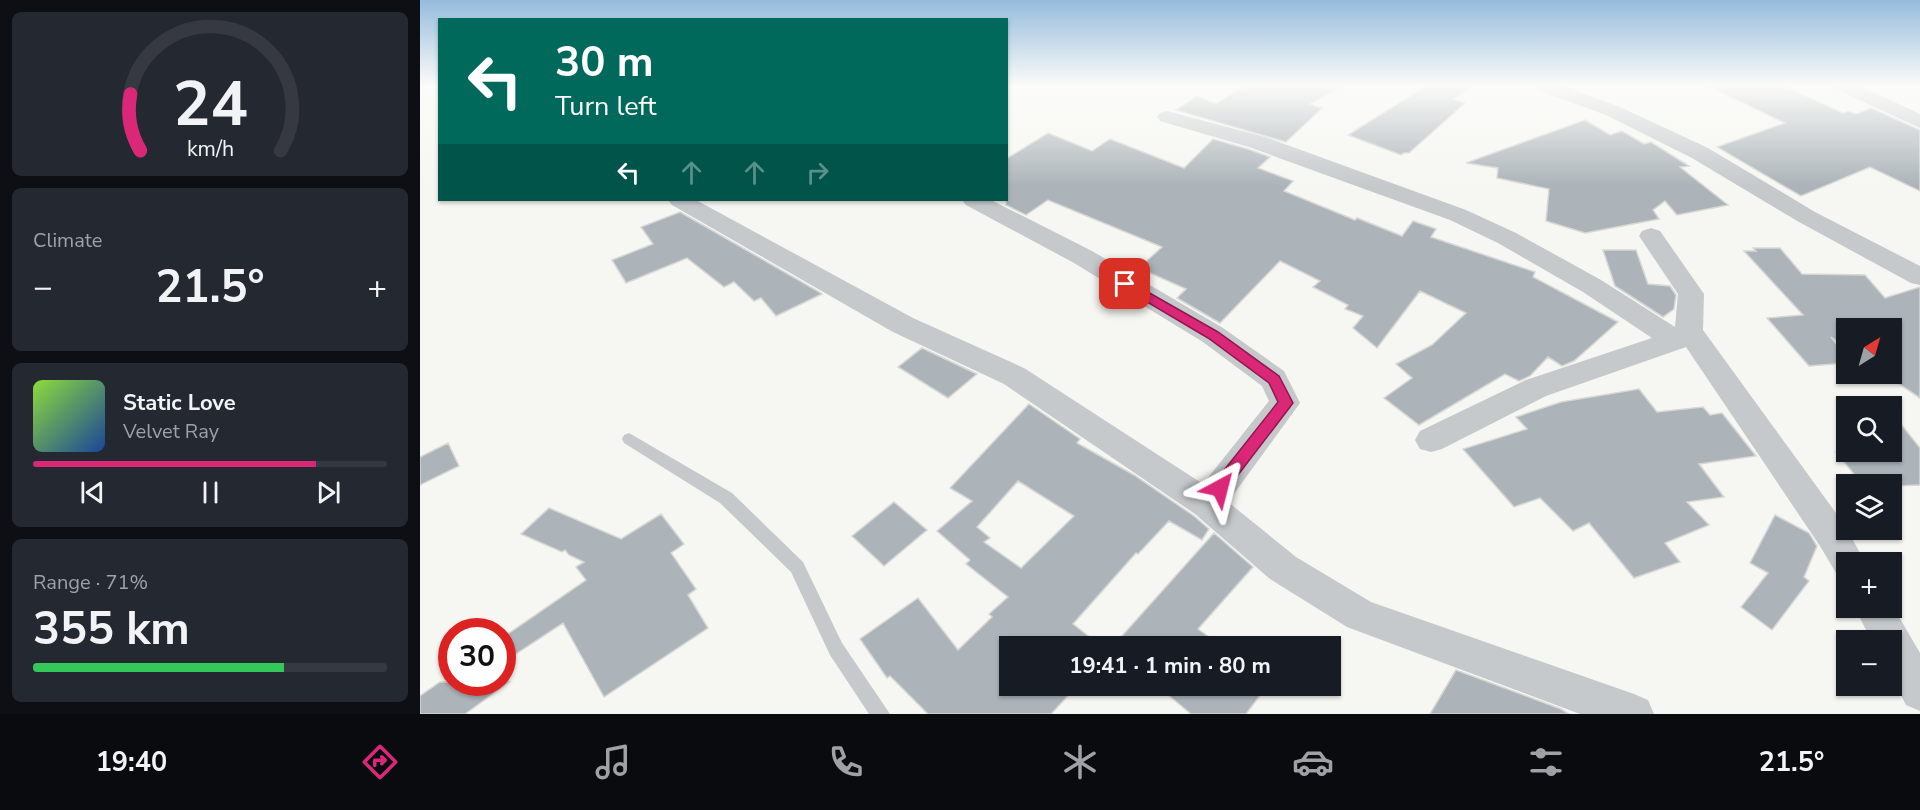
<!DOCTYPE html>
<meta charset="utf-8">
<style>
body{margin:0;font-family:"Nunito Sans",sans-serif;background:#242831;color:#f1f3f6;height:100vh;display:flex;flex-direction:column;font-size:22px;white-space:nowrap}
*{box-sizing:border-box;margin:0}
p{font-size:20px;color:#9ea1a6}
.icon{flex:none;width:33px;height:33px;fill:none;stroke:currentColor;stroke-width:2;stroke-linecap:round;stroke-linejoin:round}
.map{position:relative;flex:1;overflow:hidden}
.sheet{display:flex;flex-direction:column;gap:12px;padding:12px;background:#0d0f14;width:420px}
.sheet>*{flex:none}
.banner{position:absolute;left:18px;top:18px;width:570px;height:183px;border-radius:0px;box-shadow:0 2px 4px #0004;background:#00695c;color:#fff;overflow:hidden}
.needle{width:39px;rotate:37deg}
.buttons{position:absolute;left:1416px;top:318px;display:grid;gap:12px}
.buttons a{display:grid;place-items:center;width:66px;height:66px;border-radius:0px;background:#171b24;box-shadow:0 2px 4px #0004;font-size:30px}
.speed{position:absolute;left:18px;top:618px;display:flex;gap:12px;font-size:30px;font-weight:700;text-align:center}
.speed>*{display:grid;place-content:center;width:78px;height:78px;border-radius:50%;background:#171b24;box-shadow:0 2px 4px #0004;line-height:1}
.speed .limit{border:9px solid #d22;background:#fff;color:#111}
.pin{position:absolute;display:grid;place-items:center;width:51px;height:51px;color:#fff;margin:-26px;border-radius:12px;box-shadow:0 3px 9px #0006}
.me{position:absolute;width:66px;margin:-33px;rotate:38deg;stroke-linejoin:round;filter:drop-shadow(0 0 4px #0008)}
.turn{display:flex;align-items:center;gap:21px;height:126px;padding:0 18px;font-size:27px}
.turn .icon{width:78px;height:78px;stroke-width:2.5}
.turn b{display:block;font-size:42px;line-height:51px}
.lanes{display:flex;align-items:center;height:57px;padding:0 18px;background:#0003;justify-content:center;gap:30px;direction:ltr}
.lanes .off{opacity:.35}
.big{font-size:45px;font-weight:700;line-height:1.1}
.sheet .widget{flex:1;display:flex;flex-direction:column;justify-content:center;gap:9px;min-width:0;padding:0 21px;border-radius:9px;background:#242831}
.sheet .dial{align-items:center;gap:0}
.dial svg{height:156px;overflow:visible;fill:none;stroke:#363941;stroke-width:7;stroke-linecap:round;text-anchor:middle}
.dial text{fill:#f1f3f6;stroke:none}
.song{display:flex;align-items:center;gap:18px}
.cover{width:72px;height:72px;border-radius:9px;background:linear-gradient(135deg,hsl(90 70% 55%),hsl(220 70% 35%))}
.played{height:6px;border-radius:3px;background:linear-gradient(90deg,#db2777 80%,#363941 80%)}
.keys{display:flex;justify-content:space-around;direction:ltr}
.heat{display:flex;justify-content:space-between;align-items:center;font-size:33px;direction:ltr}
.charge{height:9px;border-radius:4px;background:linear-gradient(90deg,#34c759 71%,#363941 0)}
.trip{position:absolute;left:579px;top:636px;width:342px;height:60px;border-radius:0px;background:#171b24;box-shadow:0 2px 4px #0004;font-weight:700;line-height:60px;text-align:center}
.dock{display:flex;height:96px;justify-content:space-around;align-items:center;background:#090b0e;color:#9ea1a6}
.dock .icon{width:42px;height:42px}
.dock .active{color:#db2777}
.dock b{font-size:27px;color:#f1f3f6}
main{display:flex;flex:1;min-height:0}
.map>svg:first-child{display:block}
</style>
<main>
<section class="sheet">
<div class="widget dial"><svg viewBox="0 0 100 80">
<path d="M14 69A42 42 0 1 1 86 69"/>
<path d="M14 69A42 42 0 0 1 9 40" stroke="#db2777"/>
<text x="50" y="56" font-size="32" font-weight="700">24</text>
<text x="50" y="72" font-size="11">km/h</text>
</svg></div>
<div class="widget"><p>Climate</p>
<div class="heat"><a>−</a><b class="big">21.5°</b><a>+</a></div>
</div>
<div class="widget">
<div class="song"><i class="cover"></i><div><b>Static Love</b><p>Velvet Ray</p></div></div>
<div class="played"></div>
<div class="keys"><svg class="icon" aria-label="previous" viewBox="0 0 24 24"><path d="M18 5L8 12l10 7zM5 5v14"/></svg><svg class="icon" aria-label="pause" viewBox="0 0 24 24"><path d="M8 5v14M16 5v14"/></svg><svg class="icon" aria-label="next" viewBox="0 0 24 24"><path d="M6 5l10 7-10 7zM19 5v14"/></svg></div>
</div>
<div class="widget"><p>Range · 71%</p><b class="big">355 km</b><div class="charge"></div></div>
</section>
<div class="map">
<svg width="1500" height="714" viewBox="0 0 1500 714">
<rect width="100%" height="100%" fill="#f6f6f2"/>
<!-- building -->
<path fill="#acb4b9" stroke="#d7d7d5" stroke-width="1.5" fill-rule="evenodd" d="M824,86H923L890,104L902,108L866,142L756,110L777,96L796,104Z
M1006,86H1053L1033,99L1045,103L989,153H984L981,155L928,135Z
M1288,86H1364L1423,113L1428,111L1436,114L1451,108L1500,130V191L1450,167L1381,196L1297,147L1365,123Z
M1165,120L1190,135L1202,131L1224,144L1231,142L1269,166L1260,167L1308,205L1257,215L1245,201L1233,210L1239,219L1165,233L1126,221L1129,189L1077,178L1078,168L1046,163Z
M628,133L672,151L690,139L764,168L793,139L828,149L850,157L838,168L873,181L864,191L935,220L937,218L982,236L993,221L1016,229L1011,237L1115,272L1113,277L1198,322L1154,361L1142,366L1128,357L1110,376L1099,381L1085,374L999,425L964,398L992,378L976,364L1012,345L1046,313L1000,291L957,348L933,328L943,316L925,309L928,305L893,287L900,281L860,261L800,323L757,298L766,289L719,268L742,247L628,200L606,215L586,205V159Z
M260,212L401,293L402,294L356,316L341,298L334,301L314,282L304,287L267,258L206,283L192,260L233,244L221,227Z
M1333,248H1360L1382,274L1445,275L1465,298L1500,287V398L1472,379V328H1426V348L1411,337L1426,357V363L1389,366L1347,318L1383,315L1324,251H1336Z
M1183,250H1216L1228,284L1250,286L1256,295L1254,309L1243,317L1195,286Z
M502,348L557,374L528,398L478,367Z
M1219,389L1237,412L1283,407L1290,415L1302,413L1336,456L1279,464L1304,497L1267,502L1289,525L1245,543L1260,562L1214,578L1169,523L1153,531L1120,498L1094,507L1043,449L1107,429L1096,417L1141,402Z
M609,404L660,439L657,443L714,475L774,516L789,529L782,540L749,521L718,554L716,553L653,624L681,646H590V686H657L631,714H508L470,676L467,678L440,639L498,598L538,650L572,617L569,614L588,597L546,564L550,560L517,531L552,501L530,488ZM598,481L654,516L601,568L564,542L570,538L557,527Z
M1472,413L1500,448V485L1477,486L1474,482L1442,484L1416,452H1472Z
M28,443L39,466L0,485V457Z
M474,502L507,530L464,566L432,536Z
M129,508L201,539L241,514L264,544L251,553L276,589L268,595L288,628L184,697L143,623L82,663V638L166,580L156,567L164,562L149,555L145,550L142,552L101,534Z
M1355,515L1389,533L1397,546L1384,577L1389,581L1352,630L1321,607L1348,573L1330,563Z
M794,533L833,567L778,629L801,646H693Z
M1036,670L1141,709L1149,714H1010Z
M20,682H89L45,714H0V696Z
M753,686H847L826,714H771L747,694Z"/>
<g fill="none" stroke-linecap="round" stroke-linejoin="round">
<!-- service -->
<path fill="#c5c9cc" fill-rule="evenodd" d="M209,433L312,493L383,562L422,643L470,714H449L410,655L371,572L300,503L204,443L202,439L204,435Z"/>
<!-- minor -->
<path fill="#c5c9cc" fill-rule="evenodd" d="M1115,86H1142L1200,107L1288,148L1395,212L1500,266V285L1491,283L1379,222L1272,158L1186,115L1118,90Z
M1415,86H1440L1500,114V128L1418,90Z
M747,111L845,137L1046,210L1096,233L1181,280L1255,327L1258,294L1219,236L1222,231L1231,228L1240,231L1284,294L1283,330L1424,524L1445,562H1426V577L1416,573L1400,546L1266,347L1126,396L1022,449L1011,452L1000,449L995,440L1000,431L1106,380L1232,338L1163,292L1078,243L1030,220L829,147L740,121L737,117L740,113Z
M248,200H276L493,318L604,368L783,484L849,401L842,386L783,342L654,263L546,205L542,200H571L672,251L803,328L864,371L880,403L808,502L876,557L951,602L1214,694L1228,700L1234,714H1160L927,627L850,579L775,514L584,384L473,332L252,205Z
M1472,605L1500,653V711L1486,705L1472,678V640H1451L1435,608H1472Z"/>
</g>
<!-- sky -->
<linearGradient id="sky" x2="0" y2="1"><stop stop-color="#96bcdd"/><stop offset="0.46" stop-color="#fbfbf9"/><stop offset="1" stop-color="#fbfbf9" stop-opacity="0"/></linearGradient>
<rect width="1500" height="186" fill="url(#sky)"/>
<!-- route -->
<path fill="#db2777" stroke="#8e194d" stroke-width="1.5" d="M705,279L798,332L859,376L873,403L870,407L805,492L800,494L794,492L792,488L794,483L858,402L849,383L788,338L700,286L698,284L700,281Z"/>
</svg>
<div class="buttons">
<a><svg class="needle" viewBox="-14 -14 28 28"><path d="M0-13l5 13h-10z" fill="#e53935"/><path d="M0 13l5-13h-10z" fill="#9ea1a6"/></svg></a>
<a><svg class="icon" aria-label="search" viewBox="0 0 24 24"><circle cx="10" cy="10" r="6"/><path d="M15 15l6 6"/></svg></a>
<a><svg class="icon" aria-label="layers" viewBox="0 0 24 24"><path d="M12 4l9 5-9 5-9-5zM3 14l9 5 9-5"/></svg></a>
<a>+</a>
<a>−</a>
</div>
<div class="speed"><div class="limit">30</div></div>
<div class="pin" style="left:705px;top:284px;background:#d93025"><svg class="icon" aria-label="arrive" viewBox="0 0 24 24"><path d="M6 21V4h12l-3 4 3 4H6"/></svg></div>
<svg class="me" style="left:800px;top:488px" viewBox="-20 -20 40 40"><path d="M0-17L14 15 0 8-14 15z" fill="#db2777" stroke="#fff" stroke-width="4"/></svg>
<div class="trip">19:41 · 1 min · 80 m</div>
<div class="banner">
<div class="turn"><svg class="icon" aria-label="left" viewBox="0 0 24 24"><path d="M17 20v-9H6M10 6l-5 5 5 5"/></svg><div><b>30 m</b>Turn left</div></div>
<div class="lanes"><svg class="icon" aria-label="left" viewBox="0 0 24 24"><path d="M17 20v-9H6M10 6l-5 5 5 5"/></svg><svg class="icon off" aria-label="ahead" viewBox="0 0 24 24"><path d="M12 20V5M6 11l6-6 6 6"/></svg><svg class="icon off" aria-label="ahead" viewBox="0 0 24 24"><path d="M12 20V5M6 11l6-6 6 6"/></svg><svg class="icon off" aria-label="right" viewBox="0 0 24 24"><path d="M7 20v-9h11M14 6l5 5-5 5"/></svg></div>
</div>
</div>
</main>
<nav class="dock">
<b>19:40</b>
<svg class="icon active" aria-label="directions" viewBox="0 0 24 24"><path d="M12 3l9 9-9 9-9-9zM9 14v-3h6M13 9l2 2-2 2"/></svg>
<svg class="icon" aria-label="music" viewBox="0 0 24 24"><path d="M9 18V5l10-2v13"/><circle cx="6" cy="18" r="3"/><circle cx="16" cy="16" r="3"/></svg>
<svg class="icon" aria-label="phone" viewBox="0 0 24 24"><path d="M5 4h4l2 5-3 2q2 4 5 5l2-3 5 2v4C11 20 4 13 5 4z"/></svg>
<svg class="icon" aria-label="climate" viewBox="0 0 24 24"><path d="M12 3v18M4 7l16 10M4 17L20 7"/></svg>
<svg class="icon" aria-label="car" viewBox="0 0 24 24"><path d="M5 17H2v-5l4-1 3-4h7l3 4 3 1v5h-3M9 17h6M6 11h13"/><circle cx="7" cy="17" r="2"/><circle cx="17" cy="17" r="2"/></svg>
<svg class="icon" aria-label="filters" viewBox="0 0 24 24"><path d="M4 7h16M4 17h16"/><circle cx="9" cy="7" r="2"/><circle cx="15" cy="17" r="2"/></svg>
<b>21.5°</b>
</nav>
